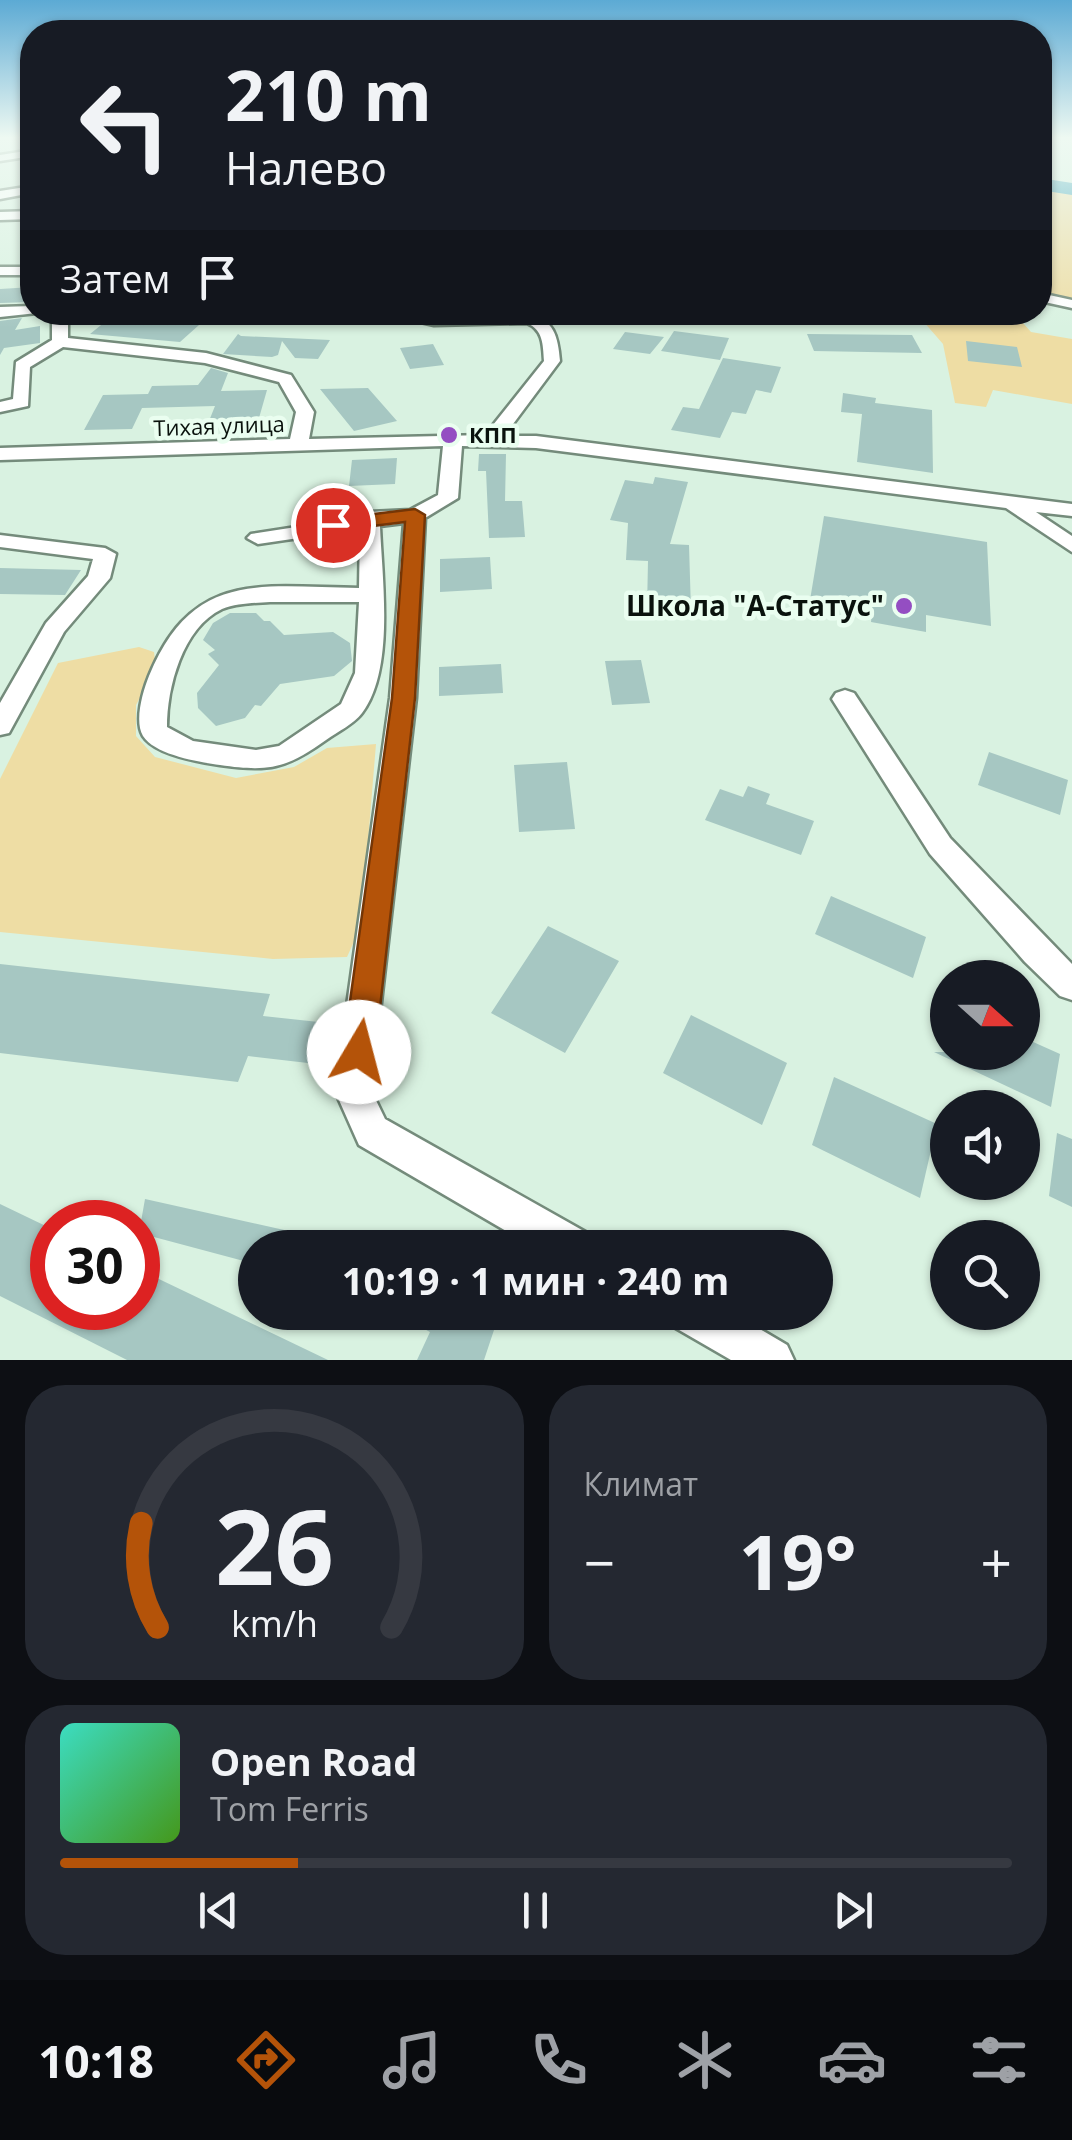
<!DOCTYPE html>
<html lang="ru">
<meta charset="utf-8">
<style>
body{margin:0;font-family:"Open Sans",sans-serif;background:#242831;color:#f1f3f6;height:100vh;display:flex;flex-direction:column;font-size:38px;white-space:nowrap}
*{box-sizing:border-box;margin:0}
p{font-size:32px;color:#9ea1a6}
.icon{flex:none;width:55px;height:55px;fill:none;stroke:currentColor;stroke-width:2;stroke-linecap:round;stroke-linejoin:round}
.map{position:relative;height:1360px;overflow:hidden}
.panel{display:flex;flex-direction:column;gap:25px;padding:25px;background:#0d0f14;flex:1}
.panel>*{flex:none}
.banner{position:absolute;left:20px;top:20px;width:1032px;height:305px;border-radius:40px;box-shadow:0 2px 8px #0004;background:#171b24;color:#f1f3f6;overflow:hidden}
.needle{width:65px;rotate:111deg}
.buttons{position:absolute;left:930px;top:960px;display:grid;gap:20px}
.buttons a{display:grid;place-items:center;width:110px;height:110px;border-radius:50%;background:#171b24;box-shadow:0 2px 8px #0004;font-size:50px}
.speed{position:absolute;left:30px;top:1200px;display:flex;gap:20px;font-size:50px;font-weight:700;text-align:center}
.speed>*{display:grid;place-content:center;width:130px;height:130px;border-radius:50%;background:#171b24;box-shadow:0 2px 8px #0004;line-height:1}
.speed .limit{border:15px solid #d22;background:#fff;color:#111}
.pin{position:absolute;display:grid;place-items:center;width:85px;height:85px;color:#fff;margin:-42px;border:5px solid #fff;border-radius:50%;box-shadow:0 2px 10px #0007}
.me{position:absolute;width:110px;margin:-55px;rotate:8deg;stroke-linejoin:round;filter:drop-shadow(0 0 8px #0008)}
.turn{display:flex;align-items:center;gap:35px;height:210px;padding:0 40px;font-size:45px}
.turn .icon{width:130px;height:130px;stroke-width:2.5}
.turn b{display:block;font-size:70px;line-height:85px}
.then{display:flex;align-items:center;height:95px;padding:0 40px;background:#0003;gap:20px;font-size:38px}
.big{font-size:75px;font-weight:700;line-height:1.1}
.panel .card{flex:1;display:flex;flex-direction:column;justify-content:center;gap:15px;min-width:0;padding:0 35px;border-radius:40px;background:#242831}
.panel .dial{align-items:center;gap:0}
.dial svg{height:260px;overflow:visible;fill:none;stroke:#363941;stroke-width:7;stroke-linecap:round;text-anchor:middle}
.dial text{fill:#f1f3f6;stroke:none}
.song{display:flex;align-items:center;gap:30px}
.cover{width:120px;height:120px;border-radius:15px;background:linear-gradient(135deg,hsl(170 70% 55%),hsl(100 70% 35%))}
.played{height:10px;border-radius:5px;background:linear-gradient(90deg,#b45309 25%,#363941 25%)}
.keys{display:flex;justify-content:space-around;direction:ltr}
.heat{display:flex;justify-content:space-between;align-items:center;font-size:55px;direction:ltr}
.panel .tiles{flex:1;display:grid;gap:25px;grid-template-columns:1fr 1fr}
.card:last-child{grid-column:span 2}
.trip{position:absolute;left:238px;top:1230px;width:595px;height:100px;border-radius:50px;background:#171b24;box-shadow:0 2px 8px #0004;font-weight:700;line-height:100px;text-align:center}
.dock{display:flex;height:160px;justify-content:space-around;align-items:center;background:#090b0e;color:#9ea1a6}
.dock .icon{width:70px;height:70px}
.dock .selected{color:#b45309}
.dock b{font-size:45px;color:#f1f3f6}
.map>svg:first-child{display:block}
</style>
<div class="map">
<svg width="1072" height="1360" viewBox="0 0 1072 1360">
<rect width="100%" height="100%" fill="#d9f2e1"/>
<!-- green -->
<path fill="#eedda4" d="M1040,191L1072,193V302L1040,303Z
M916,313H1014L1031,332L1072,339V404L993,390L986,407L955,403L943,344Z
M139,647L154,652L156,668L136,705V736L155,757L236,778L294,767L327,748L376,744L361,926L347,957L273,959L0,932V779L58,663Z"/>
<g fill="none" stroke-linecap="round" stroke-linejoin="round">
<!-- river -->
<path fill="#2a9bb5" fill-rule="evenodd" d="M1040,178L1072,183V195L1040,190Z"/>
</g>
<!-- building -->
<path fill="#a6c7c2" d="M32,287V302L0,303V289Z
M111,317L199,325L180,342L90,334Z
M22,318L15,330L40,326V343L4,348L0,355V321Z
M674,331L729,338L720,360L661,351Z
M625,332L664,337L650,354L613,349Z
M238,334L241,336L330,340L318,359L295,358L282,341L278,355L272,357L223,354Z
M807,334L912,335L922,353L814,351Z
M966,341L1017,347L1022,367L968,361Z
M433,344L444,365L410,369L400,348Z
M723,358L781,367L771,393L756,390L746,414L732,412L720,438L671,430L683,407L699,409Z
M211,368L228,373L221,391L267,390L257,425L242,428L207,426L215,406L142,408L132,429L84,430L103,395L148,394L152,386L198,385Z
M368,388L397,421L354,431L320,389Z
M843,393L876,398L875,403L932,410L933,473L857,462L862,414L841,412Z
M479,454H506L505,501H522L525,537L489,538L486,471H478Z
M397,458L395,484L349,486L352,460Z
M655,477L688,482L670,544L689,545L691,611L647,609L648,561L626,560L628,523L610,520L625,480L653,484Z
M824,516L987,542L991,626L926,615V632L871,622L872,612L810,600Z
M490,557L492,589L440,592V559Z
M0,568L81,570L65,595L0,594Z
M230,613H256L264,621H270L284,635L333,632L350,643L352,661L334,676L280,684L261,706L255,705L245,718L216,726L198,708L197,693L219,665L208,654L215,650L203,640L213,623Z
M641,660L650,703L612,705L605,661Z
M501,664L503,693L439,696V667Z
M989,752L1068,780L1060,815L978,785Z
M567,762L575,829L519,832L514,765Z
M748,786L770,794L766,804L814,821L801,855L705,820L720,789L743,797Z
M831,896L926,937L913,978L815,934Z
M548,926L619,961L565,1053L491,1013Z
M0,964L270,994L263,1016L337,1024L325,1065L248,1056L238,1082L0,1053Z
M691,1015L787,1063L762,1125L663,1073Z
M1022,1037L1060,1054L1051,1107L934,1052H1022Z
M834,1077L937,1124L920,1198L812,1145Z
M1057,1133L1072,1139V1207L1049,1196Z
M145,1199L329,1240L328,1248H255V1264L139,1233Z
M0,1204L52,1229V1308H138V1269L328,1360H127L0,1296Z
M392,1312H474L496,1324L484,1360H417L430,1332Z"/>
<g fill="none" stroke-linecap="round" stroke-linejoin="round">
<!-- minor casing -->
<g stroke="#748b7b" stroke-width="5">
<path id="minor" d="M32,150V156L0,161V155Z
M32,186V193L0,199V191Z
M32,211V219L0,220V212Z
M0,267H32V275H0Z
M1040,293L1072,300V308L1040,301Z
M32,306V312L37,313L0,317V307Z
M52,312H68V338L206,353L291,375L314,412L309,439L485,435L544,361C543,344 543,330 527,323L434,325L376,312L528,313C554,320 558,336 560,361L504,436H536L1072,504V516L1036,512L1072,536V552L1006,508L536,448L462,446L458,498L425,518L416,698L371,1090L385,1119L589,1234L595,1248H535L359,1145L335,1091L390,698L404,523L380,526C382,579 395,669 362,713C354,724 337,732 326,740C286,769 268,772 220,765C199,762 155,755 143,736C134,721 143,691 149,676C193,569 261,587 359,588L360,529L258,544L247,538L251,534L361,517L370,512L410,510L438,495L443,446L0,460V448L290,439L296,412L279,382L205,363L63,347L30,367L28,406L0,412V402L13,399L16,362L52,340ZM270,602H359L355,673L341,704L279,746L256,750L193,741L167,727C167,688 182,628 222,609C237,603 255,603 270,602Z
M915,312H995L953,322Z
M0,535L105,548L116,554L110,578L64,632L9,733L0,735V703L46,623L88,576L93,559L0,547Z
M845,690L854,693L950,838L1072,964V1000L1060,996L1025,962L930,854L832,699L836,693Z
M668,1312H731L787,1345L794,1360H731L674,1327Z"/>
</g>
<!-- minor -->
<use href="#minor" fill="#fff" fill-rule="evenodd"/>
</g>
<!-- sky -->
<linearGradient id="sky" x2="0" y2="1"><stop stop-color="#5caad4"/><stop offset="0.42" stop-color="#eef9f2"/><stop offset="1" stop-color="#eef9f2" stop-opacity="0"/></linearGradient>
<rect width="1072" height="328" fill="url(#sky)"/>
<!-- route -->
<path fill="#b45309" stroke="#753606" stroke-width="2.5" d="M415,509L425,515L415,698L375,1052L370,1063L359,1067L348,1063L343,1052L392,698L405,522L333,531L323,525L333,519Z"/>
<!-- markers -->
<g fill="#944ec2" stroke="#eafef0" stroke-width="4">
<circle cx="449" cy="435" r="10"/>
<circle cx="904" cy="606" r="10"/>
</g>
<g text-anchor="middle" stroke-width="9" stroke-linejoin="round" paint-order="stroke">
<!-- far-street labels -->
<g font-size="22" fill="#0a120d" stroke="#eafef0">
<text transform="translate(219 426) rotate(-2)" y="8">Тихая улица</text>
</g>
<!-- far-poi labels -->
<g font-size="22" font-weight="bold" fill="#0a120d" stroke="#eafef0" text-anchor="start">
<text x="469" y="443">КПП</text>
</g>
<!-- poi labels -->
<g font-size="28" font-weight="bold" fill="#0a120d" stroke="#eafef0" text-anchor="end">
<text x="884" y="616">Школа "А-Статус"</text>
</g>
</g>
</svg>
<div class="buttons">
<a><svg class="needle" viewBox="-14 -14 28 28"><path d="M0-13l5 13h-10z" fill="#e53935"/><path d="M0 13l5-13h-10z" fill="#9ea1a6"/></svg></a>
<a><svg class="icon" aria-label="sound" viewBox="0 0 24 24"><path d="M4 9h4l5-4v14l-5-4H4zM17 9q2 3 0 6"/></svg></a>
<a><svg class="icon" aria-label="search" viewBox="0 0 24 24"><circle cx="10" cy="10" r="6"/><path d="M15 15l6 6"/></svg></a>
</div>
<div class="speed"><div class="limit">30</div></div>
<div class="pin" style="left:333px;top:525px;background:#d93025"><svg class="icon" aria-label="arrive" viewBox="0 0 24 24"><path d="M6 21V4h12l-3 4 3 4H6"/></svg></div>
<svg class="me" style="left:359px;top:1052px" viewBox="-20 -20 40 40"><circle r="19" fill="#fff"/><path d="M0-13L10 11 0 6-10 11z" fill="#b45309"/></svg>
<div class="trip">10:19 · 1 мин · 240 m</div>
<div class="banner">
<div class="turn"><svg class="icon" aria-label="left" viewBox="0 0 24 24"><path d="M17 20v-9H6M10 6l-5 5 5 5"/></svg><div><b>210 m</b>Налево</div></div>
<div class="then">Затем<svg class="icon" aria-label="arrive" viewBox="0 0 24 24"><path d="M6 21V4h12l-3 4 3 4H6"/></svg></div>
</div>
</div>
<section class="panel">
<div class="tiles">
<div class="card dial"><svg viewBox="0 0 100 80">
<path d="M14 69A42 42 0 1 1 86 69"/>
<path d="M14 69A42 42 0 0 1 9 37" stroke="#b45309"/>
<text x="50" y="56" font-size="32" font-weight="700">26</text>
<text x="50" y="72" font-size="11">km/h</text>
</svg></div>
<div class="card"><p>Климат</p>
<div class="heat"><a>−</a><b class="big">19°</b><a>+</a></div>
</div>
<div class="card">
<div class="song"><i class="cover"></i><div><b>Open Road</b><p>Tom Ferris</p></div></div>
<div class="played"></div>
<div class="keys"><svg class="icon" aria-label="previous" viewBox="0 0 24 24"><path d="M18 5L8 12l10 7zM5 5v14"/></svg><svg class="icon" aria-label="pause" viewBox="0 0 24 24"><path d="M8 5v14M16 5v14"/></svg><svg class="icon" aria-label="next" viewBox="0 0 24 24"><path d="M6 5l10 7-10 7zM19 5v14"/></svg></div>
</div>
</div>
</section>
<nav class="dock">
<b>10:18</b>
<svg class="icon selected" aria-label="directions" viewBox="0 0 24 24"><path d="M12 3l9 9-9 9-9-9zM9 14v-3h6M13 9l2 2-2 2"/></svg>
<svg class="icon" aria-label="music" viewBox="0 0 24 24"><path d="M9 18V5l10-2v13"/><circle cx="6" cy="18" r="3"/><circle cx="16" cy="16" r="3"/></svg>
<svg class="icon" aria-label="phone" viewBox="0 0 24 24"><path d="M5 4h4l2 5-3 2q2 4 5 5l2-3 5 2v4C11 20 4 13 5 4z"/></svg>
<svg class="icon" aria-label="climate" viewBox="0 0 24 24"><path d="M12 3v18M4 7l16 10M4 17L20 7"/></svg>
<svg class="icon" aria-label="car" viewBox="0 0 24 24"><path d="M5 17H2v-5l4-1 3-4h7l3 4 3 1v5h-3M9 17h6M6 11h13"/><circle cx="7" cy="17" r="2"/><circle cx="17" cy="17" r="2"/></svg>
<svg class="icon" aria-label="filters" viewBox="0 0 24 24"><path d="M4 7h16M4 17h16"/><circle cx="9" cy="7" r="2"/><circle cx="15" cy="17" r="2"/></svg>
</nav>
